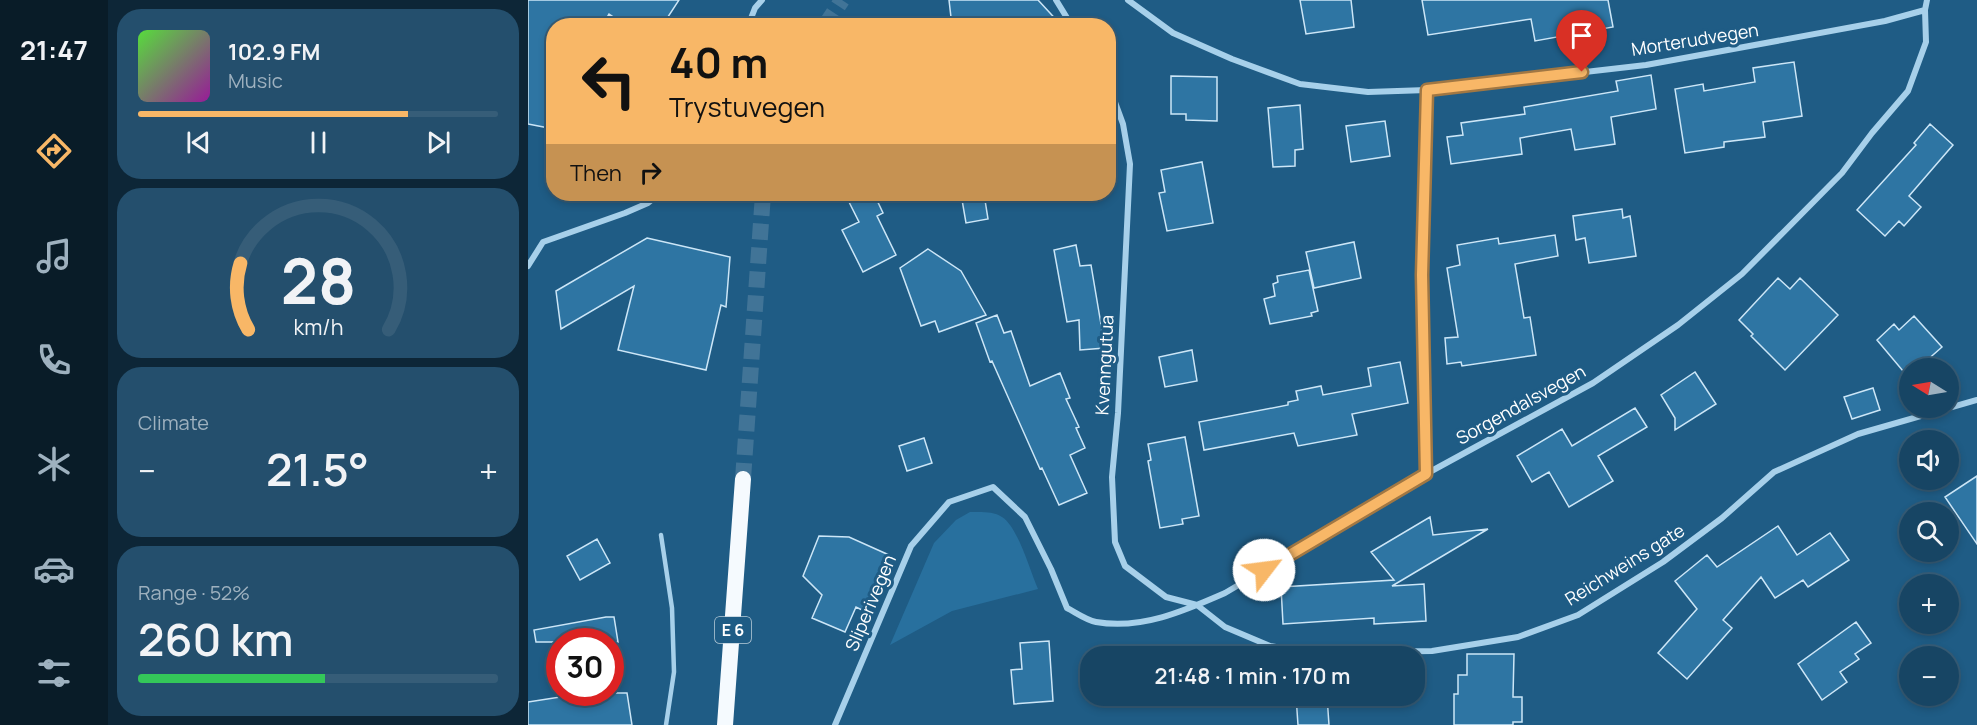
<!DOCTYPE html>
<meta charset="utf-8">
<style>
body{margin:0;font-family:Manrope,sans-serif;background:#244f6d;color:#f1f3f6;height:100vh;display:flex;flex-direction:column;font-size:22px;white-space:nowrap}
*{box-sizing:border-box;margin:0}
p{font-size:20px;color:#9eb1bf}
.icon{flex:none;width:33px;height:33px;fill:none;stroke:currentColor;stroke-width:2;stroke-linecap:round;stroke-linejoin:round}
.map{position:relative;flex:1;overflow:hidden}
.details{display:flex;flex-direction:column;gap:9px;padding:9px;background:#0d2637;width:420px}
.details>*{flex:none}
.hud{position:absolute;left:18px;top:18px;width:570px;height:183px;border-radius:24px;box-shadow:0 3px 9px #0003,0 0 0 2px #365d78;background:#f8b767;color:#111;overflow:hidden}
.needle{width:39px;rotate:281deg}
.tools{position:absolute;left:1371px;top:358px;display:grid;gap:12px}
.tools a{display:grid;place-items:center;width:60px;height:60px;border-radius:50%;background:#174564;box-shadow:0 3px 9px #0003,0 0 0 2px #365d78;font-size:30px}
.speed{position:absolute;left:18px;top:628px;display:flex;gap:12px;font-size:30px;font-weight:700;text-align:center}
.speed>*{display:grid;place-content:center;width:78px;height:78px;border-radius:50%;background:#174564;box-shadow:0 3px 9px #0003,0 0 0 2px #365d78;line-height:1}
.speed .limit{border:9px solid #d22;background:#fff;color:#111}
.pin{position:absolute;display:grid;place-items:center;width:51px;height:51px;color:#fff;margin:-62px -26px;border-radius:50% 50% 50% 0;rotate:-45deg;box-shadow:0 0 6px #0007}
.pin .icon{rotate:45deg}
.me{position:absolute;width:66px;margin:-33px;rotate:60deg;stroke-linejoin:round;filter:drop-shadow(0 0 4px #0008)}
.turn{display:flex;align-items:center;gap:21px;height:126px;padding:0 24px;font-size:27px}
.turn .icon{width:78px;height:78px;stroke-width:2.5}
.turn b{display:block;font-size:42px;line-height:51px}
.then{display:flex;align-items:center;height:57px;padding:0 24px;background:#0003;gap:12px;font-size:22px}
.big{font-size:45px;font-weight:600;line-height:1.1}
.details .tile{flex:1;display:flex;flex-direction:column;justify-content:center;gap:9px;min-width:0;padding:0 21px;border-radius:24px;background:#244f6d}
.details .dial{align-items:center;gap:0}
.dial svg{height:156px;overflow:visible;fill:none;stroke:#365d78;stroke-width:7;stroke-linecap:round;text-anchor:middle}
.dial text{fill:#f1f3f6;stroke:none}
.song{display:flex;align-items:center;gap:18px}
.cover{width:72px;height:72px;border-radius:9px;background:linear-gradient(135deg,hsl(110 70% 55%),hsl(300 70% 35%))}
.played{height:6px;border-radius:3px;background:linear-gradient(90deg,#f8b767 75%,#365d78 75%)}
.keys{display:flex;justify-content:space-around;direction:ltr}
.heat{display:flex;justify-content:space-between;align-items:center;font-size:33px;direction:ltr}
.charge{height:9px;border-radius:4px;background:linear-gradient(90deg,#34c759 52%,#365d78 0)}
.trip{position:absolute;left:552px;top:646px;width:345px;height:60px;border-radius:24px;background:#174564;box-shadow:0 3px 9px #0003,0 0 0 2px #365d78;font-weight:600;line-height:60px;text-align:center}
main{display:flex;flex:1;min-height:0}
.dock{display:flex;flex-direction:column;width:108px;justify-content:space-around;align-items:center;background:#091c28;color:#9eb1bf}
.dock .icon{width:42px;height:42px}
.dock .on{color:#f8b767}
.dock b{font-size:27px;color:#f1f3f6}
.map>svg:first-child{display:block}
</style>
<main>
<nav class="dock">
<b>21:47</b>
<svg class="icon on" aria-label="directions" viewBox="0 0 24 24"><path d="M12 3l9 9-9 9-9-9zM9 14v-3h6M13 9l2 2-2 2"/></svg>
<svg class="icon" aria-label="music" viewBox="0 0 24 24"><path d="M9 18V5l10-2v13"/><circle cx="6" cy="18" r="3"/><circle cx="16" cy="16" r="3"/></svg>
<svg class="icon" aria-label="phone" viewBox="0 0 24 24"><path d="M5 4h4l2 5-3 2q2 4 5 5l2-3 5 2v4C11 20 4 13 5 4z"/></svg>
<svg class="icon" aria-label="climate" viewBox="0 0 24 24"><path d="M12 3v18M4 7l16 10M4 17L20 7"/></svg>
<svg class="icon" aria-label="car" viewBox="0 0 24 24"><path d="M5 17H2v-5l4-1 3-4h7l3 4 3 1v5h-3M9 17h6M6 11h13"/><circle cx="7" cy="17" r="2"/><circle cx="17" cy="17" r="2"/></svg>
<svg class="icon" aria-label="filters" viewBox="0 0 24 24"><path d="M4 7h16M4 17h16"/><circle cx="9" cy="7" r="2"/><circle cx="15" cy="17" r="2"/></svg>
</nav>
<section class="details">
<div class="tile">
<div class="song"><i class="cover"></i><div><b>102.9 FM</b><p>Music</p></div></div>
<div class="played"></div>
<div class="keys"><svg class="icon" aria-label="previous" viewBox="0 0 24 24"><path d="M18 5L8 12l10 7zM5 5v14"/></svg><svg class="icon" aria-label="pause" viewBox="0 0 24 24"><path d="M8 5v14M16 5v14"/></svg><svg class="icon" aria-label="next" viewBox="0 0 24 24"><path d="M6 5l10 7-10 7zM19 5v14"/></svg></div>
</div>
<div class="tile dial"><svg viewBox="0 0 100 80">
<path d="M14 69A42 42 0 1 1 86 69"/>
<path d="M14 69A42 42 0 0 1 10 35" stroke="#f8b767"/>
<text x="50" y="56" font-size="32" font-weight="700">28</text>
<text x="50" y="72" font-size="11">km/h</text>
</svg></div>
<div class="tile"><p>Climate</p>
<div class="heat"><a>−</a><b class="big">21.5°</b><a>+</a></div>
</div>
<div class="tile"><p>Range · 52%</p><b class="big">260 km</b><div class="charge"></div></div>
</section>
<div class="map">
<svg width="1449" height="725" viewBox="0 0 1449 725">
<rect width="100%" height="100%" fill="#1f5c85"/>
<!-- green -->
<path fill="#28709e" d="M442,512C453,512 465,511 474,517C490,527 502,571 510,589L424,611L362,645L406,543L428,520Z"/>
<!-- building -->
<path fill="#2e75a3" stroke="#cce6f7" stroke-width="1.5" d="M0,0H151L134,26H99L81,14L74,26H26V129L0,124Z
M421,0H510L534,26H424Z
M772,0H823L826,27L778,34Z
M894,0H1080L1085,27L1007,41L1003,19L900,35Z
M1266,62L1274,116L1235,122L1237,137L1196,142V147L1157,153L1147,89L1175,84L1176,91L1227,82L1225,68Z
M1123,75L1128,109L1083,117L1087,144L1047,150L1043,129L992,138L994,154L923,164L919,137L935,135L933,123L997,114L996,107L1090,91L1088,81Z
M643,76L689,77V121L658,120V114H643Z
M772,105L775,149L767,150V166L745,167L740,108Z
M857,121L862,156L823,162L818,126Z
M1402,124L1425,145L1381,196L1393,207L1376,226L1371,221L1357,236L1329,210L1388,145L1386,143Z
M674,162L685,223L639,231L631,193L637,192L633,170Z
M317,194H346L355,213L349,216L368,255L335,272L314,230L331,222Z
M433,194H456L460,219L438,223Z
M1094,209L1095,218L1102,216L1108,256L1061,263L1057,238L1048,240L1045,216Z
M1027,235L1030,256L987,264L996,318L1002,317L1008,355L934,366L933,362L919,364L917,338L930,337L919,268L932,265L929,245L970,238L971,244Z
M119,238L202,257L198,307L193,305L178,370L90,350L106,286L33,329L28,291Z
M826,242L833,278L786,288L778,252Z
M548,245L552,266L563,265L577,348L552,350L551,320L539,322L526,250Z
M400,249L433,271L458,315L411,332L407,321L393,326L372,268Z
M781,270L790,311L783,313L784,316L742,324L736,299L747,296L745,284L750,282L749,276Z
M1250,278L1262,289L1272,278L1310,315L1257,370L1223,336L1225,334L1211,320Z
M469,315L476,333L483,331L502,386L532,373L542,398L538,399L551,427L548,428L557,448L542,455L559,493L531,505L514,468L512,469L464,361L462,362L448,323Z
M1386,316L1414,347L1389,369H1382L1380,377L1349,340L1366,324L1371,330Z
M664,350L669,381L637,387L631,357Z
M872,362L880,403L824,414L829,435L770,446L766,433L676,450L671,422L760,405V402L770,400L768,391L793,386L795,395L843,386L840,368Z
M1167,372L1188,404L1147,430V418L1133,395Z
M1345,388L1352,410L1324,419L1316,397Z
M1107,408L1119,427L1070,456L1085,481L1041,507L1021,472L1004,482L989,456L1034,429L1044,446Z
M657,437L671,516L654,519L655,524L632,528L620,461L623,460L620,444Z
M396,438L404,463L379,471L371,446Z
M1449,476V544L1417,497Z
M902,517L905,535L960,529L864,586L896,584L898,621L846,624V618L755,624L753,587L866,580L843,552Z
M1250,526L1269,555L1302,533L1321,560L1280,587L1275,580L1247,598L1233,577L1195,620L1204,628L1159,679L1130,653L1169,609L1147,581L1179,555L1189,567Z
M291,536L321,537L361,555L341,602L338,601L334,610L328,607L317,632L284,618L294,595L275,576Z
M69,539L82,563L52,580L39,556Z
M78,617H86L90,642H8L6,630Z
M1328,622L1343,643L1327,654L1331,659L1312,672L1319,682L1294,700L1270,664Z
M521,641L525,701L486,704L483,670L494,669L492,643Z
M939,654H986L985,697H994V722H985V725H926V694H930V675H939Z
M58,693H99L104,725H0V702Z
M768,696H799L801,725H770Z"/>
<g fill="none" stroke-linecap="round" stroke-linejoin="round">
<!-- trunk-tunnel -->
<path stroke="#417497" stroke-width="16" stroke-dasharray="16 8" stroke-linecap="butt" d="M297,26L314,0
M215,479L235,194"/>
<!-- service -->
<path stroke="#a7d0ea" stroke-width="4.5" d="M133,535L144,608L146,672L138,725"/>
<!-- minor -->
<path stroke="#a7d0ea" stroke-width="6" d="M528,0L544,26
M600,0L645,33L704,59L772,84L840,92L899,90L1118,65L1357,21L1397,10
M220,26L227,8L234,0
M580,83L595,124L602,164L590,413L584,477L587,542L597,566L638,597L669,605L697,627L742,646L783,653L904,651L990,637L1050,615L1135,562L1194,518L1246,472L1330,434L1449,400
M0,266L15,242L97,213L120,203L131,194
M898,474L894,275L899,90
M307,725L383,546L421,502L465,487L497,517L523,569L539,608C547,612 558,620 568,622C613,630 656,611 697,593L898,474L1065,383L1150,325L1214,274L1314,173L1344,133L1380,91L1398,42L1397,10L1399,0"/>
<!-- trunk -->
<path stroke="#f5fafe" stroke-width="16" d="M197,725L215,479"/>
</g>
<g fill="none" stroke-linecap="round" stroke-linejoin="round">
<!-- route casing -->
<g stroke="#a17743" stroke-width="15">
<path id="route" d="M736,570L898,474L894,275L899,90L1054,72"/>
</g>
<!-- route -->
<use href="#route" stroke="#f8b767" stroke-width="10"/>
</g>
<g text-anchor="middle" stroke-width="6" stroke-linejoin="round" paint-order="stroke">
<!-- shield labels -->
<rect fill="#1f5c85" stroke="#bcceda" stroke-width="1.5" x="187" y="617" width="36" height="26" rx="4.5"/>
<g font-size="16" font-weight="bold" fill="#fff">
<text x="205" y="636">E 6</text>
</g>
<!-- street labels -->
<g font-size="18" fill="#fff" stroke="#1f5c85">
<text transform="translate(1167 40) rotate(-9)" y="6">Morterudvegen</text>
<text transform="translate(577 365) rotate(-87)" y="6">Kvenngutua</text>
<text transform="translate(993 405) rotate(-29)" y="6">Sorgendalsvegen</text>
<text transform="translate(1097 565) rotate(-32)" y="6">Reichweins gate</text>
<text transform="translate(343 603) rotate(-67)" y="6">Sliperivegen</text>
</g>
</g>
</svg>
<div class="tools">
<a><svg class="needle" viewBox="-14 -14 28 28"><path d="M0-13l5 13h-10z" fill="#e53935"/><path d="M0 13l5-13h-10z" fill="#9eb1bf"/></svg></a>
<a><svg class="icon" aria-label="sound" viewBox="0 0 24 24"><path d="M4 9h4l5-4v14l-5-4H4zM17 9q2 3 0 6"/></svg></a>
<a><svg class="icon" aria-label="search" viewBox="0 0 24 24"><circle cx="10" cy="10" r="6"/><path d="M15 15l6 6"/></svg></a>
<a>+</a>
<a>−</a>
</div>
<div class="speed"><div class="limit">30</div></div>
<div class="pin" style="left:1054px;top:72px;background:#d93025"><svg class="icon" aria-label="arrive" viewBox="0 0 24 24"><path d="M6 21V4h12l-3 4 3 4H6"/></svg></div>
<svg class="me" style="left:736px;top:570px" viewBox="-20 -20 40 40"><circle r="19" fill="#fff"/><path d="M0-13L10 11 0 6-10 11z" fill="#f8b767"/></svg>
<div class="trip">21:48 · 1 min · 170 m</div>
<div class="hud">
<div class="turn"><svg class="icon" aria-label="left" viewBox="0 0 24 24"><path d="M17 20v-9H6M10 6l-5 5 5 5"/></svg><div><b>40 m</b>Trystuvegen</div></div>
<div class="then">Then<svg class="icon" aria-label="right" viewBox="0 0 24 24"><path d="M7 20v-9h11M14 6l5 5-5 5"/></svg></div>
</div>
</div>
</main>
